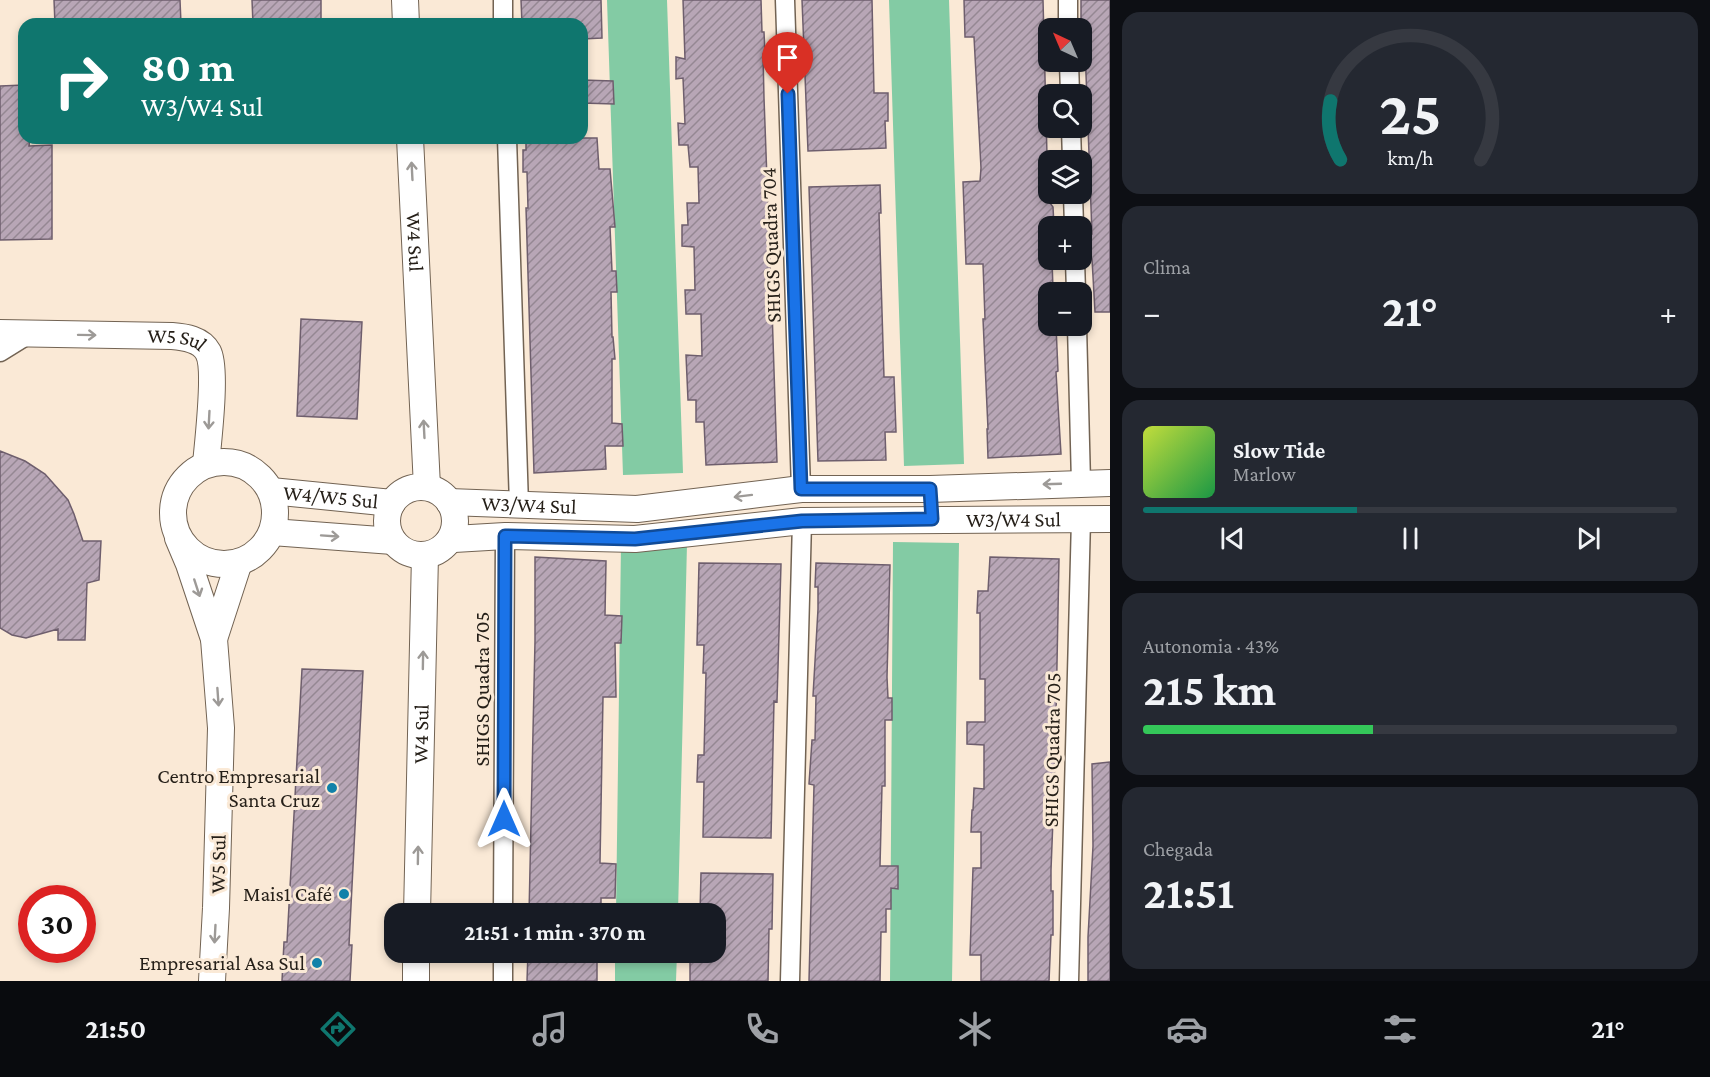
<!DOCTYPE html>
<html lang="pt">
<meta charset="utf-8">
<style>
body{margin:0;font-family:"Crimson Pro",serif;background:#242831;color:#f1f3f6;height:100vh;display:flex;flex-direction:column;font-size:22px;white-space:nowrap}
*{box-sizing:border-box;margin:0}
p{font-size:20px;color:#9ea1a6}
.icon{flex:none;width:33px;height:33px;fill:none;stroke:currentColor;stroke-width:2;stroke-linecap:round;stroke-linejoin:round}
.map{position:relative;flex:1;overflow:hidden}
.sheet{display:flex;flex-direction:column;gap:12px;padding:12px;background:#0d0f14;width:600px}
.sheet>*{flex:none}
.top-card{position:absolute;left:18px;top:18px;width:570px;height:126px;border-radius:18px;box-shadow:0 3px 9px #0003;background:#0f766e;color:#fff;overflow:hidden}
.needle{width:39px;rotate:316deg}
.tools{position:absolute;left:1038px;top:18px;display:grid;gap:12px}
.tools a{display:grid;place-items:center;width:54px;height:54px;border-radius:12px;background:#171b24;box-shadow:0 3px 9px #0003;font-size:30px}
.speed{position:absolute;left:18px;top:885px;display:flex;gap:12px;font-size:30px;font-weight:700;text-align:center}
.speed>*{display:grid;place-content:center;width:78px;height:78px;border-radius:50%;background:#171b24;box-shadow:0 3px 9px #0003;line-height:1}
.speed .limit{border:9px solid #d22;background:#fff;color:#111}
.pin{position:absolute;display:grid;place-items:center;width:51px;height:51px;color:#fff;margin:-62px -26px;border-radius:50% 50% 50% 0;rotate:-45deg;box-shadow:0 0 6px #0007}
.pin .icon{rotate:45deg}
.me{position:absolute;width:66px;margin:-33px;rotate:0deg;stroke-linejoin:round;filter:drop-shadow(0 0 4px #0008)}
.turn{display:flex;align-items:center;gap:21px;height:126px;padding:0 24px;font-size:27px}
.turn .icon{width:78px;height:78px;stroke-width:2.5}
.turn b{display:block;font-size:42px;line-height:51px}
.big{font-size:45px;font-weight:700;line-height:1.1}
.sheet .tile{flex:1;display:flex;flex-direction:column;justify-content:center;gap:9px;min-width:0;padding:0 21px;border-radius:18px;background:#242831}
.sheet .dial{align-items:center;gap:0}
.dial svg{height:156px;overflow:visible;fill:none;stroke:#363941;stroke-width:7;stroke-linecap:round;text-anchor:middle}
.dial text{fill:#f1f3f6;stroke:none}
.song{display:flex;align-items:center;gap:18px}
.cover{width:72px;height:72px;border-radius:9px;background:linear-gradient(135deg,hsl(70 70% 55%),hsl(140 70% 35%))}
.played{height:6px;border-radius:3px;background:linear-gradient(90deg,#0f766e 40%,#363941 40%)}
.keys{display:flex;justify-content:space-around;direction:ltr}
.heat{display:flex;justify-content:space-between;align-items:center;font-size:33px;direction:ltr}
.charge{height:9px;border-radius:4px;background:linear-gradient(90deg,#34c759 43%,#363941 0)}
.trip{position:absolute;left:384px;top:903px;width:342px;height:60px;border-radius:18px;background:#171b24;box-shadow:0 3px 9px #0003;font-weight:700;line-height:60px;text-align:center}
.tab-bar{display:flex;height:96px;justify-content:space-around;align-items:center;background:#090b0e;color:#9ea1a6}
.tab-bar .icon{width:42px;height:42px}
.tab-bar .active{color:#0f766e}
.tab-bar b{font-size:27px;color:#f1f3f6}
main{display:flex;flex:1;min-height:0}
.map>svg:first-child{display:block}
</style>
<main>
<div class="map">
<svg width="1110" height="981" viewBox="0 0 1110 981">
<defs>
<pattern id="building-hatch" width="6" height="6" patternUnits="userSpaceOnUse" patternTransform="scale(1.5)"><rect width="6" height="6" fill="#b8a6b6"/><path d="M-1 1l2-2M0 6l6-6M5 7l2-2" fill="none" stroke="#958793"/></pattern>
</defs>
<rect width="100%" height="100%" fill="#fae9d6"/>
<!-- green -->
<path fill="#83cba4" d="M607,0H667L683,473L623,475Z
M889,0H949L964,464L904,466Z
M893,542L959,543L952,981H890Z
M621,544H687L678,913L616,914Z
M615,953H677L676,981H615Z"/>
<!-- building -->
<path fill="url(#building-hatch)" stroke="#6e5e6d" stroke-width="1.5" d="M54,0H180L181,24H55Z
M252,0H321V24H253Z
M521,0H601L602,38L582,39V24H522Z
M683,0H761L762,32H764L765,54H763L764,98L771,288H773L774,309H772L777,462L706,465L704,422H696V400H688L686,355L702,356L701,314H686L685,290H695L694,247L682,246V225H688L687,203H699L698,167H690L688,145H679L678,123L685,124L683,78L676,79V57L685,59Z
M802,0H872L874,93H888V121H885L886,148L808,151Z
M964,0H1043L1048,194L1050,203L1053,207L1054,226H1048V260H1052L1053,289H1055V292H1048V326H1056L1058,371L1056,372L1061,454L988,458L987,429H988L983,319H985L983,264H966L963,182L980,181L981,168L974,37H965Z
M1081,0H1110V312H1095L1092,259H1087L1086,234H1092L1084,21H1081Z
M582,80L613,81L614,104L582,103Z
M24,85V138H30L29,146L52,145V239L0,240V86Z
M526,138H597L599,169H610L615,227H610L612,271H616L617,292H611L612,337H613L615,359H612V423L622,424L623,446H605L606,469L534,473L526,208H528L527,172H523V150H526Z
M880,185L881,213H879L884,377H894L896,432H885L886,460L818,461L809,187Z
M301,319L362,322L357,419L297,416Z
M0,451L25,461L45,474L68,500L74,514L83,541H101L99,580L87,583L85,640H58V629L26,638L12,635L0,628Z
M535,557L606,561L605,615L622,616L621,643H615L616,697H603L600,863L616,864L615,898H601V914H529L535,641Z
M990,557L1059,559L1055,768L1051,870V891H1053V935H1051L1049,981H981V955H970L973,868H981V832H971L972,810H973L974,788L984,789V745L967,744V722H985V679H980V613H977L978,591H988Z
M699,563L781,564L777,702L774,701L771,838L703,837L704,782H697L698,755H704L706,673H703L704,645H697Z
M816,563L890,565L887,677L888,698H892V720H885V786H882L880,866H898V889L891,888V909H886V932H881L880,981H809L814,785L809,784L812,740H815L816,696H813L818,609V587H815Z
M302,669L363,671L349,945H352L350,981H282L284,942H287Z
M1110,762V981H1088V937L1093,846L1092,764Z
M701,873L773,874L772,929H769L768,981H690V952H716V914H700Z
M528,952H597V981H527Z"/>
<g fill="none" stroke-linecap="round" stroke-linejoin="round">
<!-- street casing -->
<g stroke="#726353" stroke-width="21">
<path id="street" d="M503,0V24
M785,0L801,489
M1068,0V28
M1069,62L1070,94
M1071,128L1072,160
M507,138L519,505
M1073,194L1074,226
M1075,260L1076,292
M1077,326L1081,483
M0,352L29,334
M503,914L505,536
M503,981V952
M790,981L802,521
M1069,981L1081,519"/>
</g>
<!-- secondary casing -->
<g stroke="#726353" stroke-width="28">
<g id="secondary">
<path d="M405,0L406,24"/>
<path id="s1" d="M410,138L427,487"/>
<path id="s2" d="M0,333L172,336C185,337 201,339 208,352C217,368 208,442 206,464"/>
<circle cx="224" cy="513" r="51"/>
<circle cx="421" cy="521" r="34"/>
<path id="s3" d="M271,491L392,503"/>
<path id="s4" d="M449,502L637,509L801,489H930L1110,483"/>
<path d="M272,532L393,541"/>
<path d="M178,538L189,564L214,639L221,728L216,908L212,981"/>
<path id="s5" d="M449,541L454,539L505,536L635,539L802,521L1110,519"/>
<path d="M214,639L239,562"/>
<path id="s6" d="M417,914L425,555"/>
<path d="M416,981V952"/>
</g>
</g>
<!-- street -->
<use href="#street" stroke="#fff" stroke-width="18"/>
<!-- secondary -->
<use href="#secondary" stroke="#fff" stroke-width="26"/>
</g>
<!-- one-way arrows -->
<defs><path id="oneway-shaft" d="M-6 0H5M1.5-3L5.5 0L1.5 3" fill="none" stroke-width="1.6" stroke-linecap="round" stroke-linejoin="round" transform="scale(1.5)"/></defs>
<g stroke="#9d9a97">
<use href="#oneway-shaft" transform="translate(412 171) rotate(-93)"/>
<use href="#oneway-shaft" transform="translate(87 335) rotate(1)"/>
<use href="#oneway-shaft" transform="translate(209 420) rotate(93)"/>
<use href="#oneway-shaft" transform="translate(424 429) rotate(-93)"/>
<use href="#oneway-shaft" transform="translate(1052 484) rotate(178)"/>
<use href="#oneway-shaft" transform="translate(743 496) rotate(173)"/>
<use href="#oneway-shaft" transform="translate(330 536) rotate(4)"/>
<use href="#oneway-shaft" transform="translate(197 588) rotate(72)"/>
<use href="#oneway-shaft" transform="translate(423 660) rotate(-89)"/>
<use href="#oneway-shaft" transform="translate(218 697) rotate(86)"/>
<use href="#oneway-shaft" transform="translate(418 855) rotate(-89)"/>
<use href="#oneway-shaft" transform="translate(215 934) rotate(93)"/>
</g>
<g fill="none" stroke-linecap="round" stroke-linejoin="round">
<!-- route casing -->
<g stroke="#114b97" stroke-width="15">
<path id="route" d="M504,819L505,536L635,539L802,521L932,519L930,489H801L788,94"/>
</g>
<!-- route -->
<use href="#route" stroke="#1a73e8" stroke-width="10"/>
</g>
<!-- markers -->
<g fill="#1181a9" stroke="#fae9d6" stroke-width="2">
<circle cx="332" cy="788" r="6"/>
<circle cx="344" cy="894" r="6"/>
<circle cx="317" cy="963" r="6"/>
</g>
<g text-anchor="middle" stroke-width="6" stroke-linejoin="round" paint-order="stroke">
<!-- street labels -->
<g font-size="21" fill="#251f18" stroke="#fae9d6">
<text dy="7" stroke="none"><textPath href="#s1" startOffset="104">W4 Sul</textPath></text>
<text transform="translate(771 245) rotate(-92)" y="7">SHIGS Quadra 704</text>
<text dy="7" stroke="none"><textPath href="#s2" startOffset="177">W5 Sul</textPath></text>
<text dy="7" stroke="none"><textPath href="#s3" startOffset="60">W4/W5 Sul</textPath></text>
<text dy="7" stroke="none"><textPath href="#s4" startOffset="80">W3/W4 Sul</textPath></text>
<text dy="7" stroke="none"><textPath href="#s5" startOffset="566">W3/W4 Sul</textPath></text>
<text transform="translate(482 689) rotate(-90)" y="7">SHIGS Quadra 705</text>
<text dy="7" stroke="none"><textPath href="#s6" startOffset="180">W4 Sul</textPath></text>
<text transform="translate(1052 750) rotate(-89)" y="7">SHIGS Quadra 705</text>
<text transform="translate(218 864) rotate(-89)" y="7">W5 Sul</text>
</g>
<!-- poi labels -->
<g font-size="21" fill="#251f18" stroke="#fae9d6" text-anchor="end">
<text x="320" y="783">Centro Empresarial<tspan x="320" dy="24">Santa Cruz</tspan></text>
<text x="332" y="901">Mais1 Café</text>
<text x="305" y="970">Empresarial Asa Sul</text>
</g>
</g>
</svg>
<div class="tools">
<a><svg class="needle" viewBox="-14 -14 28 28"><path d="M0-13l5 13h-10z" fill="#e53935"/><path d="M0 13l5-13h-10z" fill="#9ea1a6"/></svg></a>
<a><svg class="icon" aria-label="search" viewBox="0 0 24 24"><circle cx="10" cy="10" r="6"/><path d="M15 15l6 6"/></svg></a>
<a><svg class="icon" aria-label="layers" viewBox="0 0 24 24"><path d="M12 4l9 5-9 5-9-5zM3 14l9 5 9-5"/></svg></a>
<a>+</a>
<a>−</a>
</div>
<div class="speed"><div class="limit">30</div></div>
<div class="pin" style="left:788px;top:94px;background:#d93025"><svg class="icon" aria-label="arrive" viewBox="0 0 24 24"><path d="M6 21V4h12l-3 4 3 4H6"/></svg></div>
<svg class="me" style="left:504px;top:819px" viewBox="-20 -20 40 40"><path d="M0-17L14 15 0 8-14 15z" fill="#1a73e8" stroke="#fff" stroke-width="4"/></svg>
<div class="trip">21:51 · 1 min · 370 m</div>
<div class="top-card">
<div class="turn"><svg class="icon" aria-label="right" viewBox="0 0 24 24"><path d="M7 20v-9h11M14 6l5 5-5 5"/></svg><div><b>80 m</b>W3/W4 Sul</div></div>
</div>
</div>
<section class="sheet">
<div class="tile dial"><svg viewBox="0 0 100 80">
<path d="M14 69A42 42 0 1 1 86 69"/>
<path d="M14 69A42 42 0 0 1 9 39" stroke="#0f766e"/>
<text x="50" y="56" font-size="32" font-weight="700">25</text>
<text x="50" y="72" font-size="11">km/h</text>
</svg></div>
<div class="tile"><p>Clima</p>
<div class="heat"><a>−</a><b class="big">21°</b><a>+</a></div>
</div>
<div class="tile">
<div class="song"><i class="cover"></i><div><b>Slow Tide</b><p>Marlow</p></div></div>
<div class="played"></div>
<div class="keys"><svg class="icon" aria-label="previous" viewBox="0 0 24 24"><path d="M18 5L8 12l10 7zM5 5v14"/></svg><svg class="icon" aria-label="pause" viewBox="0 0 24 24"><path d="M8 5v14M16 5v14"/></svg><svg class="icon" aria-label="next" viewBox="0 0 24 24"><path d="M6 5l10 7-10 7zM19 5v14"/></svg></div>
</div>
<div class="tile"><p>Autonomia · 43%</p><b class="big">215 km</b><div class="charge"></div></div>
<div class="tile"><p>Chegada</p><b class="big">21:51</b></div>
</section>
</main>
<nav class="tab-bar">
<b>21:50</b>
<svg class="icon active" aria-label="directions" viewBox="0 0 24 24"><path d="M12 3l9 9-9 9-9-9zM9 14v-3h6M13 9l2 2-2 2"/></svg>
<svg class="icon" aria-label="music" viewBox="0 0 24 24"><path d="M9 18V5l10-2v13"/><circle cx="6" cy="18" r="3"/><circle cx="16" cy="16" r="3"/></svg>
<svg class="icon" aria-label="phone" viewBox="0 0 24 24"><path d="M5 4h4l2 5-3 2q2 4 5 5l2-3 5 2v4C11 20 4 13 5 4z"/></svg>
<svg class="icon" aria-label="climate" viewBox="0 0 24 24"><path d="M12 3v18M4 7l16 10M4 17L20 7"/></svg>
<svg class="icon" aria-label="car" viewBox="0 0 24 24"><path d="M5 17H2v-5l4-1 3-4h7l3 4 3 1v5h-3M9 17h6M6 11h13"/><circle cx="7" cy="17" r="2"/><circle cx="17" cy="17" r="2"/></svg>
<svg class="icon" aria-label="filters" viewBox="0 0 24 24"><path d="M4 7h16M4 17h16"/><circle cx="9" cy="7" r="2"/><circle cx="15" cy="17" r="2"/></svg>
<b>21°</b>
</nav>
